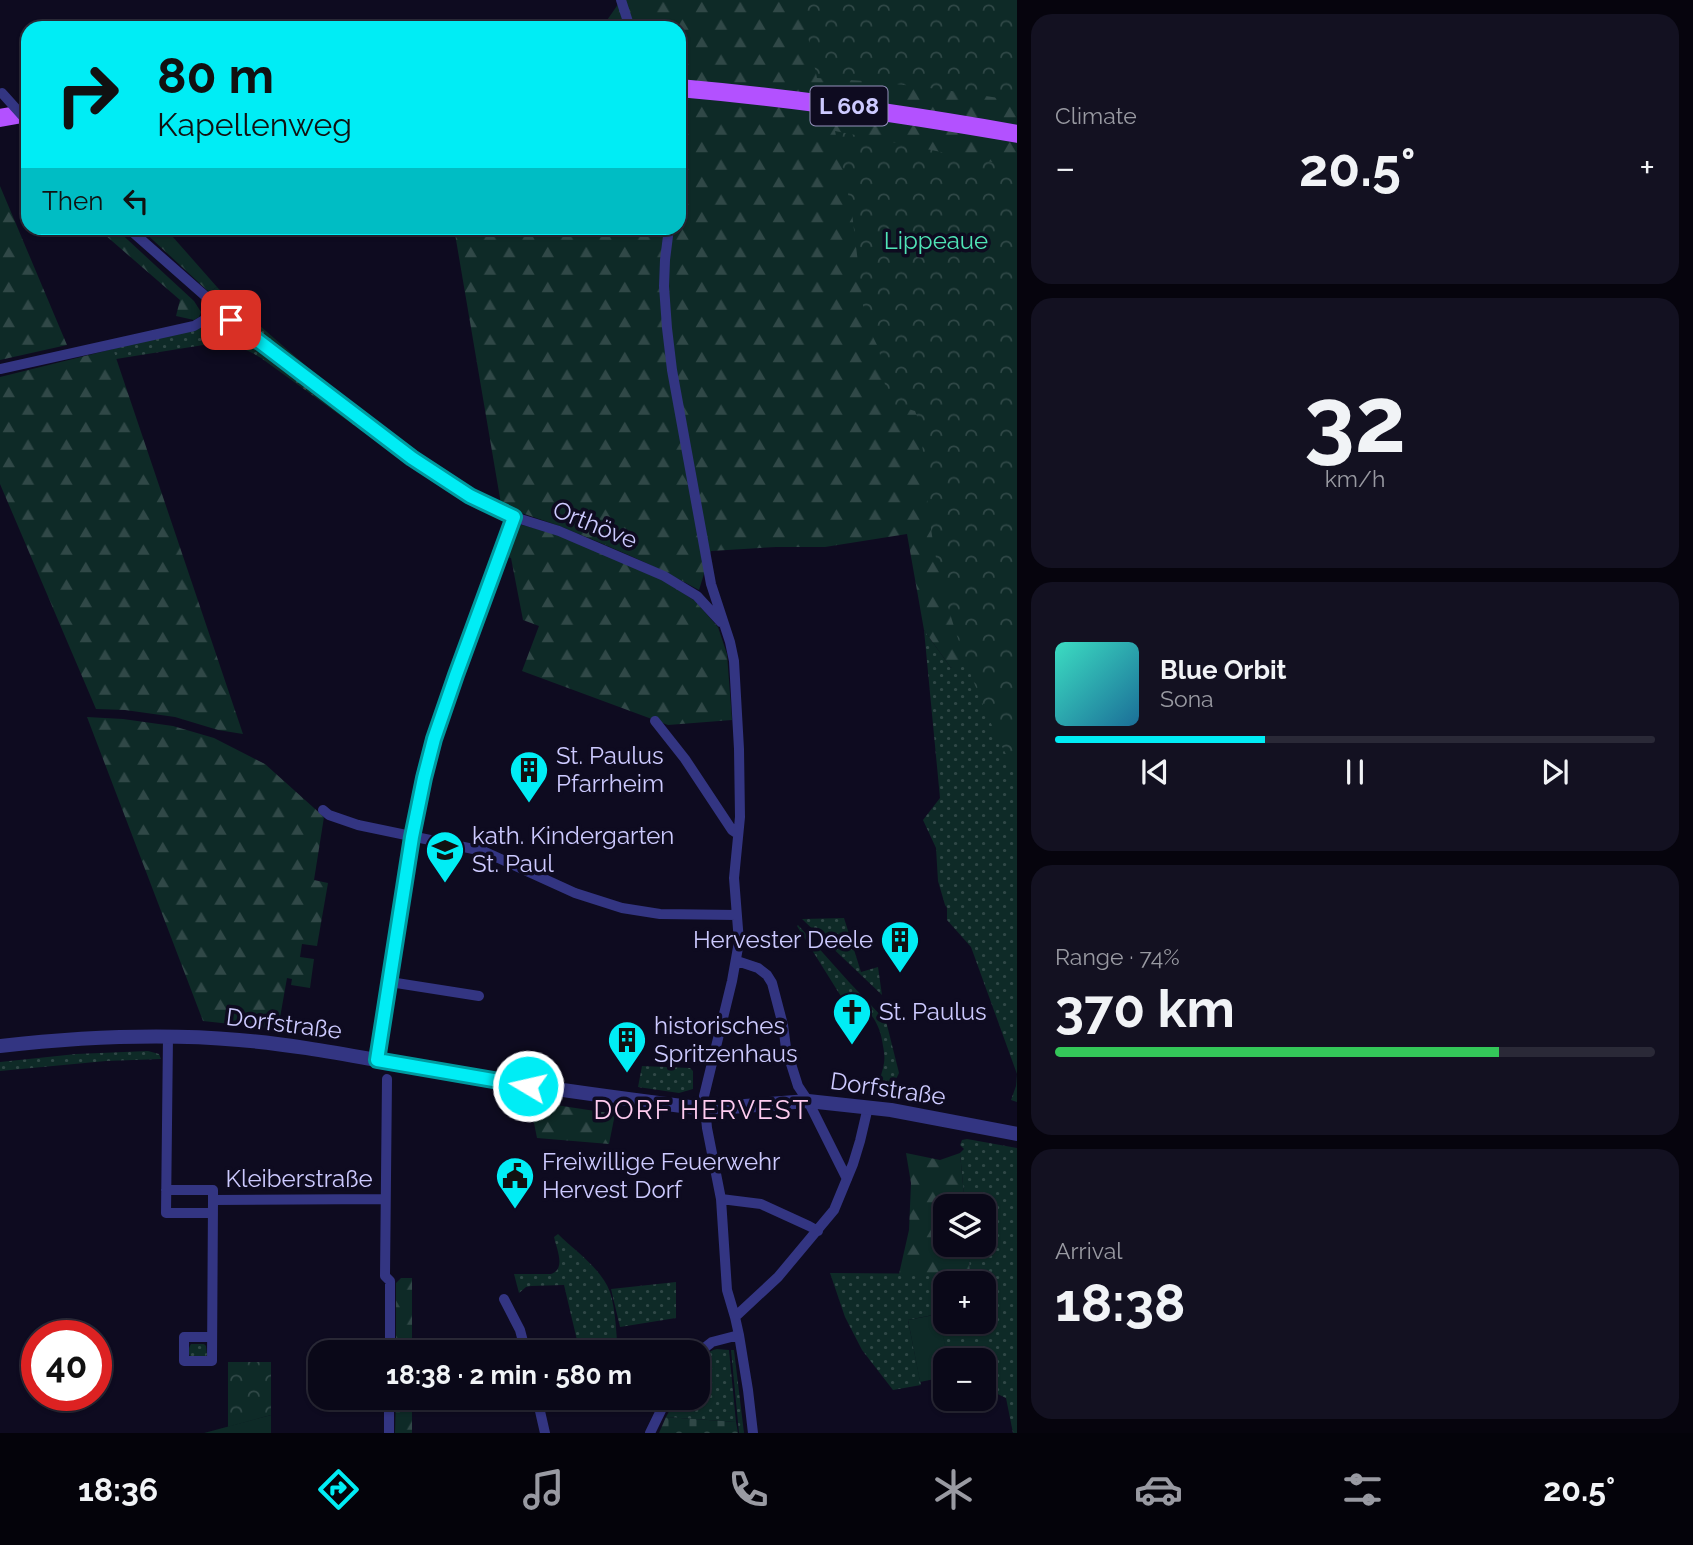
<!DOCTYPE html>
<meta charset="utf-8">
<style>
body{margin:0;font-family:Raleway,sans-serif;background:#131121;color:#f1f3f6;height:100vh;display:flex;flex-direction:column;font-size:26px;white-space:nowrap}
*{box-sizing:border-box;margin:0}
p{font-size:23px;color:#999aa2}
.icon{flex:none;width:38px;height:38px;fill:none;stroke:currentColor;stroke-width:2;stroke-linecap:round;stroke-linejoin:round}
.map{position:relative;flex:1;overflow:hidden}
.drawer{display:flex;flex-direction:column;gap:14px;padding:14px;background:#06040d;width:676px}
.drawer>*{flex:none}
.hud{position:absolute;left:21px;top:21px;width:665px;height:214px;border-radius:21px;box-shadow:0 2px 5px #0004,0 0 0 2px #2a2937;background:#00edf5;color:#111;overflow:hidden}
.fabs{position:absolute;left:933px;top:1194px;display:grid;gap:14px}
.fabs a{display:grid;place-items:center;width:63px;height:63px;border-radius:14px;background:#0a0818;box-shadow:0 2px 5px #0004,0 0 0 2px #2a2937;font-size:35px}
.speed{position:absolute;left:21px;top:1320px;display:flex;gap:14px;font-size:35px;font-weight:700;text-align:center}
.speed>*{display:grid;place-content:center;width:91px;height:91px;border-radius:50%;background:#0a0818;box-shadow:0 2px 5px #0004,0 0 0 2px #2a2937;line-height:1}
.speed .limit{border:10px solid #d22;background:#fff;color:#111}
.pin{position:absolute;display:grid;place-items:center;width:60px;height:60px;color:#fff;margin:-30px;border-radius:14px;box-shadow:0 4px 10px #0006}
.me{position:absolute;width:77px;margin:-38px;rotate:279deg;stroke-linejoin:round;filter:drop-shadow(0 0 5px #0008)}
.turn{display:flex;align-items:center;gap:24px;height:147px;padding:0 21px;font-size:32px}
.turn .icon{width:91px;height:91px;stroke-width:2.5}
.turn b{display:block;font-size:49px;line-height:60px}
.then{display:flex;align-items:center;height:66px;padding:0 21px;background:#0003;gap:14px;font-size:26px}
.big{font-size:52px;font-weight:700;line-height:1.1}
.drawer .widget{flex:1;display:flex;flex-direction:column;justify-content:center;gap:10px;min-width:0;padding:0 24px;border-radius:21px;background:#131121}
.drawer .dial{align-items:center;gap:0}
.dial b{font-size:91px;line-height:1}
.song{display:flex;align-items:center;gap:21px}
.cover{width:84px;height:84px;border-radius:10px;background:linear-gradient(135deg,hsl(170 70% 55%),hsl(200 70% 35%))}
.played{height:7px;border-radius:4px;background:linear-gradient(90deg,#00edf5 35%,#2a2937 35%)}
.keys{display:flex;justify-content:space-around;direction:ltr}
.heat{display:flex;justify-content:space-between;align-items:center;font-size:38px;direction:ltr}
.charge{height:10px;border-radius:5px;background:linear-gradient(90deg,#34c759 74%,#2a2937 0)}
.trip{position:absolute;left:308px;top:1340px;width:402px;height:70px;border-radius:21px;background:#0a0818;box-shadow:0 2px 5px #0004,0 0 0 2px #2a2937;font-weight:700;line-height:70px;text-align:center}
.tab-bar{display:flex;height:112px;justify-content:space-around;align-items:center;background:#04030a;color:#999aa2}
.tab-bar .icon{width:49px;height:49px}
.tab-bar .active{color:#00edf5}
.tab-bar b{font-size:32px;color:#f1f3f6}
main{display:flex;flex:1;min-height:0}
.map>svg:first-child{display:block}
</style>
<main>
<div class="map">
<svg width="1018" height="1433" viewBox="0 0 1018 1433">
<defs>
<pattern id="grass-dots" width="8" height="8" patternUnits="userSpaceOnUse" patternTransform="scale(1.75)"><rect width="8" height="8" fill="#0e2a27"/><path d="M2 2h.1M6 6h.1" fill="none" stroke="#304847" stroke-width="1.8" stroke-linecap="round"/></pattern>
<pattern id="forest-firs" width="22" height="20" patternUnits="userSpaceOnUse" patternTransform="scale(1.75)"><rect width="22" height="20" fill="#0e2a27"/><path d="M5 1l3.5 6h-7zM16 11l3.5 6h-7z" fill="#304847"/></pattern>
<pattern id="cemetery-stones" width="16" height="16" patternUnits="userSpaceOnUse" patternTransform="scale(1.75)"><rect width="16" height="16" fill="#0e2a27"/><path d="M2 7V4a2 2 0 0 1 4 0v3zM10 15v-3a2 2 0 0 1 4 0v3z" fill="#304847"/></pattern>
<pattern id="park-crowns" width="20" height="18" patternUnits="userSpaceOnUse" patternTransform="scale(1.75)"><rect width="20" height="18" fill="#0e2a27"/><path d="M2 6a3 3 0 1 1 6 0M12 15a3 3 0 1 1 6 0" fill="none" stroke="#304847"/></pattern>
</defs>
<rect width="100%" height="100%" fill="#0e0b20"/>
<!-- grass -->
<path fill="url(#grass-dots)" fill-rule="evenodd" d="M217,287L226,297C305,363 381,437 471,490L470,492L402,446L206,294Z
M217,323L228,324L233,327L472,500L466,503L417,471L261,358C246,349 234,344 216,343L116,359L112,347Z
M1017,564V1102L1011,1100L1016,1086L1017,1074L971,947L947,920V908L945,905L938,881L936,848L923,820L940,798L924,630L951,668Z
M844,918L861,972L878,967L882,995L802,919Z
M798,925L849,982L886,1021L899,1073L893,1085L885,1087L878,1085C880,1078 883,1070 884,1063C885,1057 884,1051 883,1046C880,1021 867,1003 842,998L797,926Z
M148,1051L159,1054L161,1059L106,1061L0,1071V1062L76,1054Z
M642,1066L690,1068L693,1071V1089L679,1093L638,1087Z
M967,1139L1017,1148V1433H1013L1006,1398L989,1390L984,1392V1360H948L938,1314L908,1320L921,1385L893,1390L862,1350L845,1317L830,1273L970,1274L968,1244H984V1206H965L960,1153L964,1149L960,1145L962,1140ZM945,1283H984V1321H945Z
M558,1234C575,1251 601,1268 610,1292C616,1311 616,1333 618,1353H580L564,1285L531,1286L526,1287L519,1293L514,1274H551C566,1269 557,1250 554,1237Z
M676,1282V1318L620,1327L611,1289Z
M191,1344H204L206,1346L207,1355L204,1358H191C188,1353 188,1349 191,1344Z
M717,1349L729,1350L736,1422L666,1417L676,1398H698C698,1380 694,1354 717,1349Z
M731,1350H734L744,1433H739Z"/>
<!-- forest -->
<path fill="url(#forest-firs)" d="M621,0H1017V564L941,420L984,642L951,668L924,630L907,534L825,547H776L711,551L699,590C655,565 608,546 562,527C541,519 521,514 501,504L454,228H679V28H592L603,26Z
M28,133V163L20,151L19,138L22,134Z
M0,186L67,345L0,360Z
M97,228H115L194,301L201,312L199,317L194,320L176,316L180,300Z
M140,228H165L217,287L209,292Z
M113,349L243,734L218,730L175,717L125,710L96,709L0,484V377Z
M518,524L557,534L662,579L695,601L718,627L727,654L732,720L668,725L522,671L539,626L523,620L511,558L505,556L516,526Z
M87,717L123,719L173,726L214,738L265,764L324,817L314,880L328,883L317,946L302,944L300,957L314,959L310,988L291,985L292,979L287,978L278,1029L203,1021Z
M536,1102L615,1114L609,1144L537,1138L533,1118Z
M906,1153L940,1160L960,1153L965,1206H945V1244H968L970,1274H899L909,1230L911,1183Z
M401,1278H412V1353H396V1283Z
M396,1398H412V1433H395Z"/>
<!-- cemetery -->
<path fill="url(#cemetery-stones)" d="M666,1417L736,1422L738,1433H659Z"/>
<!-- park -->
<path fill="url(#park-crowns)" d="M800,0H1017V101C951,90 885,81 817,78Z
M835,131L1017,167V774C997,740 982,704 968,667C950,618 937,574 930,522C927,501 925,479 923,458C922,439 923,430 915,411L888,403L879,349L865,321L852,213Z
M228,1362H271V1415L228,1427Z"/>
<!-- garden -->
<path fill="#0e2a27" d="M939,1314L948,1360H945V1377L920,1382L908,1320Z
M271,1415V1433H204Z"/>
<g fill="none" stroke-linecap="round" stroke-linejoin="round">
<!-- minor -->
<path stroke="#333582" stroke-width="10" d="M621,0L630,28
M128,228L245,331L441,478L470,496L514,517L559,531L664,576L697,596L721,622
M669,228L665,260L664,286L667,328L672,370L711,584L730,642L734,661L739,749L740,817L734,878L739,942L732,981L704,1096L707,1128L721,1199L727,1290L735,1317L739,1335L748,1390L753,1433
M0,369L194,326L209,317L217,308
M655,721L685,759L732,830L738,834
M323,810L329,815L358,825L483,851L575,893L622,908L660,914L737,915
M737,961L758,968L767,975L772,983L783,1025L786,1048L798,1086L808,1101L847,1179
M390,982L479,996
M168,1036L166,1213H213
M377,1060L412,837L424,778L434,739L456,675L514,517
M387,1079L385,1276L390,1281V1353
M166,1190H213V1200C213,1254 212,1307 212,1361H184V1337H212
M721,1199L761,1204L809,1226L818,1231
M213,1200L385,1199
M504,1299L520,1330L526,1353
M735,1317L778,1277L834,1210L853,1164L860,1141L868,1107
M698,1353L712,1342L739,1335
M537,1398L545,1433
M389,1433V1398
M650,1433L667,1398"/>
<!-- tertiary -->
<path stroke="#333582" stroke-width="14" d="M0,1046C80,1037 159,1033 239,1040C301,1045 362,1058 423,1068C509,1083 595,1095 682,1106L705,1109L808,1101L891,1110L1018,1134"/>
<!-- primary -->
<path stroke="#b351ff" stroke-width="18" d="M679,88C793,98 905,114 1018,134
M0,118L28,113"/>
<!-- minor-bridge -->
<path stroke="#333582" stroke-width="10" d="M2,93L28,122"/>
</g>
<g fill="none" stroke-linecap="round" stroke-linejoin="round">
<!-- route casing -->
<g stroke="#009a9f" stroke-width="18">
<path id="route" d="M231,320L412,458L470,496L514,517L456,675L434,739L424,778L412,837L377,1060L528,1086"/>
</g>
<!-- route -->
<use href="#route" stroke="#00edf5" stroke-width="12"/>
</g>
<!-- icons -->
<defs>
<g id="building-pin" transform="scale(2.0125)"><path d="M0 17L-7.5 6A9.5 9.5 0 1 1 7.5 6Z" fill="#00edf5" stroke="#0e0b20"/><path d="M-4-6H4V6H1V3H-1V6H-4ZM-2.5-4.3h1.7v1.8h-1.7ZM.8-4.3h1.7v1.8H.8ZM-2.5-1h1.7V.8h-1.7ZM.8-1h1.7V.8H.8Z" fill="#111"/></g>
<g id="school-pin" transform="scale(2.0125)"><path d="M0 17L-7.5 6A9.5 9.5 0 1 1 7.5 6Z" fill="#00edf5" stroke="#0e0b20"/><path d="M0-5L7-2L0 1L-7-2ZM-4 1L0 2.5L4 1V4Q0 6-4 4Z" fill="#111"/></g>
<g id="church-pin" transform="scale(2.0125)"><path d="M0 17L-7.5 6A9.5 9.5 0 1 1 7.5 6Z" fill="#00edf5" stroke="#0e0b20"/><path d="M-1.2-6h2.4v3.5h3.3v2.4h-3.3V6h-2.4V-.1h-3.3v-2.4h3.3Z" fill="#111"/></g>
<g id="civic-pin" transform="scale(2.0125)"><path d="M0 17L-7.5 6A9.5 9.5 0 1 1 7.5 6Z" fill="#00edf5" stroke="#0e0b20"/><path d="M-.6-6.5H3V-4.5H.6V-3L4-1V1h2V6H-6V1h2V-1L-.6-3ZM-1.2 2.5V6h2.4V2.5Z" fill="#111"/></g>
</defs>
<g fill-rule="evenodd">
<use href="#building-pin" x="529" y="770"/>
<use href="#school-pin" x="445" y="850"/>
<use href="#building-pin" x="900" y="940"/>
<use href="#church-pin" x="852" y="1012"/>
<use href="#building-pin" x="627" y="1040"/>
<use href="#civic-pin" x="515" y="1176"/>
</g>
<g text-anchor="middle" stroke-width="7" stroke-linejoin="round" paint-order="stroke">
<!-- shield labels -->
<rect fill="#0e0b20" stroke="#9491bc" stroke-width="2" x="810.5" y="86.5" width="77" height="39" rx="5"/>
<g font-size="23" font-weight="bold" fill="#cdcaff">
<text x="849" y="114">L 608</text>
</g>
<!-- park labels -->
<g font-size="24" fill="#50e5b6" stroke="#0e0b20">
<text x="936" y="249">Lippeaue</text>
</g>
<!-- street labels -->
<g font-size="24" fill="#cdcaff" stroke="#0e0b20">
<text transform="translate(595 525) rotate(22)" y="8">Orthöve</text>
<text transform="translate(284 1024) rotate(7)" y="8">Dorfstraße</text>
<text transform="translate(888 1089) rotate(8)" y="8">Dorfstraße</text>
<text x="299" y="1187">Kleiberstraße</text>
</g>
<!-- poi labels -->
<g font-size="24" fill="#cdcaff" stroke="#0e0b20" text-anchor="start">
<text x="556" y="764">St. Paulus<tspan x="556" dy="28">Pfarrheim</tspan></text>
<text x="472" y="844">kath. Kindergarten<tspan x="472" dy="28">St. Paul</tspan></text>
<text x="873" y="948" text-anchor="end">Hervester Deele</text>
<text x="879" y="1020">St. Paulus</text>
<text x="654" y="1034">historisches<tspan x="654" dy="28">Spritzenhaus</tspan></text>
<text x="542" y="1170">Freiwillige Feuerwehr<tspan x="542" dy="28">Hervest Dorf</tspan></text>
</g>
<!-- neighbourhood labels -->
<g font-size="26" letter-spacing="2" fill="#ffccf0" stroke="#0e0b20">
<text x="702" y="1119">DORF HERVEST</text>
</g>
</g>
</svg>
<div class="fabs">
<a><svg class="icon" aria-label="layers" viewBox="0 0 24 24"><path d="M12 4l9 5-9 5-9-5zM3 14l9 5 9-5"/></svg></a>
<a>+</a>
<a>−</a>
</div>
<div class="speed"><div class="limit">40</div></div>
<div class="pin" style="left:231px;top:320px;background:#d93025"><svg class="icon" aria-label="arrive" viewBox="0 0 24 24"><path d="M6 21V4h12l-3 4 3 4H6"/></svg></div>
<svg class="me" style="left:528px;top:1086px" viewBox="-20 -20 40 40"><circle r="17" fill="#00edf5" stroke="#fff" stroke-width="3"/><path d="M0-11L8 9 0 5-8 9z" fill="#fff"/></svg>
<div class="trip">18:38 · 2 min · 580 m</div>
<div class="hud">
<div class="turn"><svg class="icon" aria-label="right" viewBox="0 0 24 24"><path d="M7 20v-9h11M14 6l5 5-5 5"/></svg><div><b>80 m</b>Kapellenweg</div></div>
<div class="then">Then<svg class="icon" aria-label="left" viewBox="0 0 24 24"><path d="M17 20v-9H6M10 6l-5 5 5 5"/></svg></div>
</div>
</div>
<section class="drawer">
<div class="widget"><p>Climate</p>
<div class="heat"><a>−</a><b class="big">20.5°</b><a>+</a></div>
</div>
<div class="widget dial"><b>32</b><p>km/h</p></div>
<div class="widget">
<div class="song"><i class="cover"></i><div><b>Blue Orbit</b><p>Sona</p></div></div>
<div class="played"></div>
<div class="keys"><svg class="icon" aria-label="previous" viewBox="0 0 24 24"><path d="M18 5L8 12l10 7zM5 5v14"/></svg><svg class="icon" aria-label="pause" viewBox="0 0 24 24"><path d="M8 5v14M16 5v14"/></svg><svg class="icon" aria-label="next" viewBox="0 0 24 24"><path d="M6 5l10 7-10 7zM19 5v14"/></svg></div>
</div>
<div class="widget"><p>Range · 74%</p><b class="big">370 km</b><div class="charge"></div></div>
<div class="widget"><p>Arrival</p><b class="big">18:38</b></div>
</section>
</main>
<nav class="tab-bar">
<b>18:36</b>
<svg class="icon active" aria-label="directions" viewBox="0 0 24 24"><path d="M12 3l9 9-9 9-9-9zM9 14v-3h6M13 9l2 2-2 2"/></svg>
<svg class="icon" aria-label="music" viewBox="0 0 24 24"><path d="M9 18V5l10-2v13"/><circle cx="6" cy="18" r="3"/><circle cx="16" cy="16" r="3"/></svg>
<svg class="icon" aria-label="phone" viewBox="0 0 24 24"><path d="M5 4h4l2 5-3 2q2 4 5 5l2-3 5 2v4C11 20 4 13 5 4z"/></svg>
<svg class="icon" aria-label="climate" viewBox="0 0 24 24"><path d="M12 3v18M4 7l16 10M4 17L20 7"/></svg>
<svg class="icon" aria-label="car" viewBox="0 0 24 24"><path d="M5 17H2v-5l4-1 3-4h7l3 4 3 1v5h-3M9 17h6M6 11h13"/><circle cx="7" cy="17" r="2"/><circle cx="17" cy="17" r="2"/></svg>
<svg class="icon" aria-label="filters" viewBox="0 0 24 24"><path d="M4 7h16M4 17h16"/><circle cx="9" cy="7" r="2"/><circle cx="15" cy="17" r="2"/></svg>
<b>20.5°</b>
</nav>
